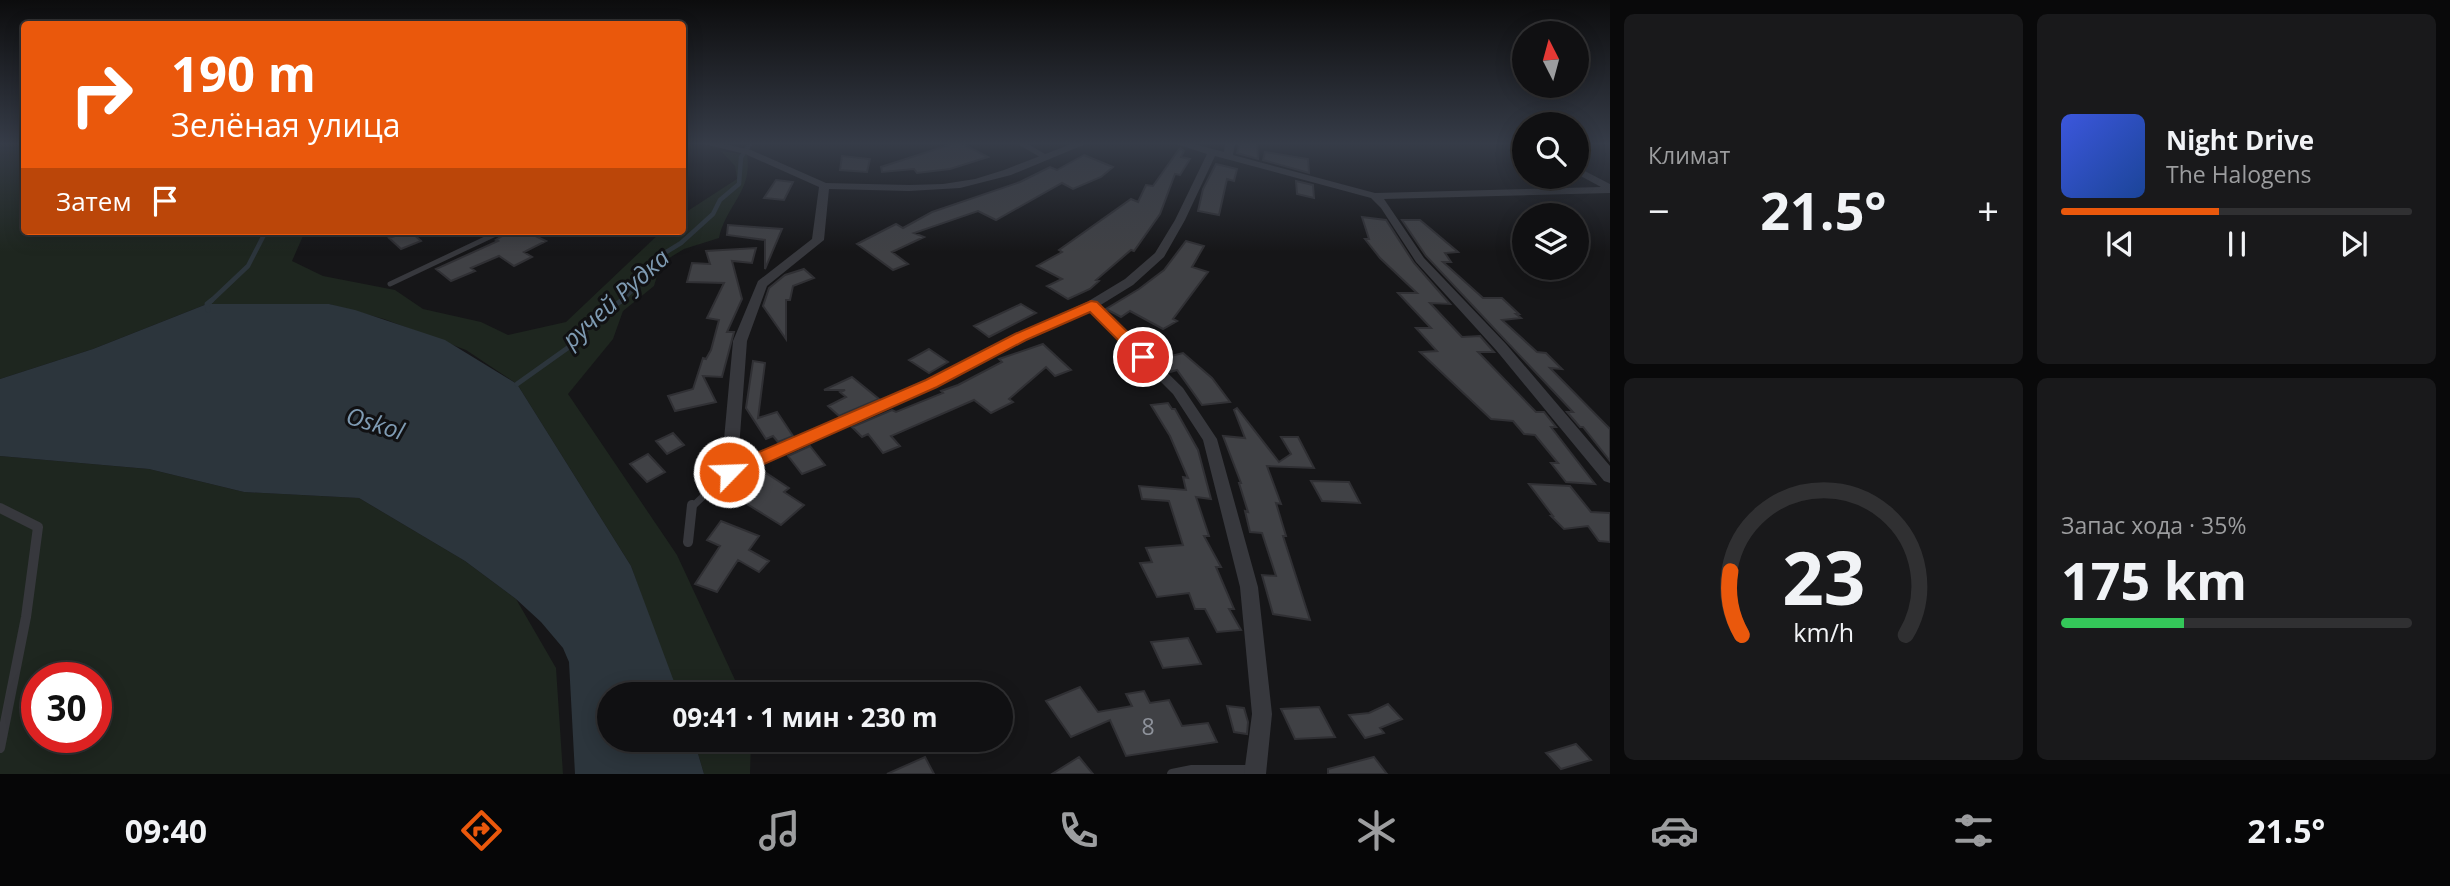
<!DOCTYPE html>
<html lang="ru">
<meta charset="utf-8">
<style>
body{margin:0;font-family:"Open Sans",sans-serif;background:#19191b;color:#f1f3f6;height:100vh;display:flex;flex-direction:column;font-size:26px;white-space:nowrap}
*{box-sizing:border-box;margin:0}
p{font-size:23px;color:#9c9d9f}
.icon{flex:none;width:38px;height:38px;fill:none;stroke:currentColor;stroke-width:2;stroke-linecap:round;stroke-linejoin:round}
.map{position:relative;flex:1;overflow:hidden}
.side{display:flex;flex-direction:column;gap:14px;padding:14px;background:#09090a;width:840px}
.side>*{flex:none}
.banner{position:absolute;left:21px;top:21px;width:665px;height:214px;border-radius:7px;box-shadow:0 4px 18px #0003,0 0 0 2px #303032;background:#ea580c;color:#fff;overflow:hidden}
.needle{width:46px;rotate:354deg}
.fabs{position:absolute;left:1512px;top:21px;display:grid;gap:14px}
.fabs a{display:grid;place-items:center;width:77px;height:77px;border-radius:50%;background:#101012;box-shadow:0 4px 18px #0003,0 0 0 2px #303032;font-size:35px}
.speed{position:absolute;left:21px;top:662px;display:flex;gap:14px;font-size:35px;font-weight:700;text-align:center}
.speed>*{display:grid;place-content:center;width:91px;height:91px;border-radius:50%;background:#101012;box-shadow:0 4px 18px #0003,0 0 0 2px #303032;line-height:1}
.speed .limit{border:10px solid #d22;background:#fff;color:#111}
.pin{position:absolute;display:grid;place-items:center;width:60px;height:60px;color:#fff;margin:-30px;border:4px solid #fff;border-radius:50%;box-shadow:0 2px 7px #0007}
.me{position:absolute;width:77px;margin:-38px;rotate:66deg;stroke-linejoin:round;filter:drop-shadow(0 0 5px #0008)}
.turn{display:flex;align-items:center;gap:24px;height:147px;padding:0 35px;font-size:32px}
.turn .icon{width:91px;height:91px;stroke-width:2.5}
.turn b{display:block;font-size:49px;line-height:60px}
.then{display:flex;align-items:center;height:66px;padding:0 35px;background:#0003;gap:14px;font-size:26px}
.big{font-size:52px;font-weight:700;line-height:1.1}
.side .card{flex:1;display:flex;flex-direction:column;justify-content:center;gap:10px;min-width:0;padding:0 24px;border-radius:10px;background:#19191b}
.side .dial{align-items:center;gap:0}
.dial svg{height:182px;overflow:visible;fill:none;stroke:#303032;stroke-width:7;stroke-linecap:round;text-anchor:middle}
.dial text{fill:#f1f3f6;stroke:none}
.song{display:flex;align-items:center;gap:21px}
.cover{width:84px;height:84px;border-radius:10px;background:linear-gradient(135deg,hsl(230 70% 55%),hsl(220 70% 35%))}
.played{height:7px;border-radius:4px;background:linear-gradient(90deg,#ea580c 45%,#303032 45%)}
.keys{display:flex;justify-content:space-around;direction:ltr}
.heat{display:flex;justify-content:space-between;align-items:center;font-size:38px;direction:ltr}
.charge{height:10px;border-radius:5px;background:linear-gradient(90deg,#34c759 35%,#303032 0)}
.side .tiles{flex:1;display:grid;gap:14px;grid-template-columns:repeat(2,1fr)}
.trip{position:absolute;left:597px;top:682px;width:416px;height:70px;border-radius:35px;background:#101012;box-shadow:0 4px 18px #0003,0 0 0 2px #303032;font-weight:700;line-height:70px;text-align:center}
.tabs{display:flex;height:112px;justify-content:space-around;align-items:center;background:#060607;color:#9c9d9f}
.tabs .icon{width:49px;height:49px}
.tabs .current{color:#ea580c}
.tabs b{font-size:32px;color:#f1f3f6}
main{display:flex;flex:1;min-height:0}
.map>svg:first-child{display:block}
</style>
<main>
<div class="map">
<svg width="1610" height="774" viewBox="0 0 1610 774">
<rect width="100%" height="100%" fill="#161618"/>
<!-- green -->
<path fill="#1e261f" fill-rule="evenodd" d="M0,143H24V231H299L303,236L292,261L323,276L395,290L423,309L481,322L508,335L566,322L662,231H682L683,214L737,179L735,166L721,151L747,155C753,191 726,205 719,238L684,249L661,263L654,286L623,311L613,339L568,394L677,555L742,695H677L631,566L517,384L466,350L384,319L329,304H207L93,349L0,379Z
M0,456L149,469L244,492L359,498L465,561L516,599L556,668L563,774H0ZM37,677H96V737H37Z
M694,740H751L750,774H704Z"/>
<!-- water -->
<path fill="#2c353c" d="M207,304H329L355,310L445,340L517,384L631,566L679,695H609V740H694L704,774H575L569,662L563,648L541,622L516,599L465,561L359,498L244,492L149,469L0,456V379L93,349Z"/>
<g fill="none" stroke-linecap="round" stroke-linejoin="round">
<!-- stream-far1 -->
<path stroke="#2c353c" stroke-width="4.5" d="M210,302L248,266L266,231
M620,302L643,280L650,262L681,243L713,214L720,200L739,184L741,157L751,143"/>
<!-- stream -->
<path stroke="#2c353c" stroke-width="5" d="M208,310L207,304L212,300
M517,384L569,347L596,320L622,300"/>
</g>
<!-- building -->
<path fill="#404145" stroke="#303034" stroke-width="2" d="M955,143H961L988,157L950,169L917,173L914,169L882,172L881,167Z
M1240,143H1257L1258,159L1237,153Z
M1180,148L1184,151L1181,157L1190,159L1180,175L1175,174L1160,214L1134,251L1131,250L1096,280L1099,281L1090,289L1068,299L1047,286L1062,279L1037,266L1062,252L1059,250L1131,199L1138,202L1146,185L1153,186Z
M1265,152L1308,159L1309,173L1263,160Z
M1084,155L1113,167L1101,177L1073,189L1062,183L996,220L978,211L914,233L924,237L892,252L908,264L893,270L857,244L896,224L903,228L932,212L1020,182L1050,167L1057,170Z
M842,156L870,159L867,172L840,170Z
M1216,164L1237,169L1234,181L1227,179L1219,215L1198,211L1203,189Z
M776,180L793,182L784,200L764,198Z
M1296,181L1313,185L1314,198L1297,194Z
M1362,217L1386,220L1414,263L1450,304L1430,303L1462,337L1480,336L1494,352H1478L1536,412H1544L1556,427H1551L1595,484L1566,482L1551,463H1558L1535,435L1524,434L1513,421L1491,419L1420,352L1437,351L1416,328H1431L1398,293H1417L1380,258L1365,239H1369Z
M1402,220H1420L1458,252L1445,253L1451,262H1443L1483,298H1502L1519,314H1516L1521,318L1502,320L1537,352L1546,353L1562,369L1550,368L1610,429V461L1583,427H1580L1567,412H1573L1426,256Z
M728,225L782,229L765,269V240L727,235Z
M410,231L421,241L401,249L389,238Z
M510,231H525L546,241L524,252L532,257L514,266L499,256L471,268L475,271L451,281L436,269L498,241L496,240Z
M1186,241L1204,246L1192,267L1208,272L1173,319L1177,321L1163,329L1130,311L1121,317L1106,309L1139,289L1164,270Z
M756,248L752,263L732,261L742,299L727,332H734L722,377L703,376L716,402L675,411L668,396L693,389L703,358L706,359L711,350L719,320L707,318L724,283L687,282L692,263L710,264L706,251Z
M804,269L814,278L793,286L790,300H786V339L763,306L769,288L785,275Z
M1021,304L1036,313L989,337L974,326Z
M1043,344L1071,370L1055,376L1046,367L1009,399L1013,402L991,413L974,400L891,436L900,446L883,453L868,434L862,437L852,427L892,410L896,412L943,393L941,391L958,385L1002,362L999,359Z
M929,349L948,362L929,373L909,360Z
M1183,353L1212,378L1230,402L1202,405L1177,370L1170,372L1158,359Z
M753,361L765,363L758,418L777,412L793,436L778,442L773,436L766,439L746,408Z
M852,377L879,399L839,416L828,406L846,397L840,392L845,390H824Z
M1168,403L1172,409H1175L1198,450L1211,499L1196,497L1209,536H1204L1221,567H1216L1234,609H1229L1241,630L1217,632L1205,609H1195L1189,593L1157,597L1140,563L1152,562L1146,548L1183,545L1169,501L1142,499L1139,486L1186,490L1183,477L1188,478L1170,436L1151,405Z
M1237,408L1279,462L1291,454L1281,437H1298L1314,468L1267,466L1281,504L1276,503L1286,536H1283L1310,620L1273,614L1262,575L1276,576L1262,533L1250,532L1245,511L1248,512L1239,483H1241L1223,436L1245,438L1234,410Z
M673,433L684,445L667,454L656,441Z
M810,446L825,465L802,474L788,456Z
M648,454L665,472L647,482L630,464Z
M760,469L789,488L784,492L804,505L781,525L729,493Z
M1311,481L1349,482L1360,503L1322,501Z
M1529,484L1570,486L1591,512L1610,513V542L1599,541L1588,526L1564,529L1551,516H1553Z
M721,521L759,536L749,550L769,561L759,572L738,560L717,592L695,584L720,546L707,540Z
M1188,638L1201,664L1163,668L1151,642Z
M1080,687L1098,712L1132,706L1126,694L1144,691L1150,703L1169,700L1182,726L1208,723L1217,742L1126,756L1110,720L1071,737L1046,701Z
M1388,704L1402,719L1380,728L1384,733L1365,738L1349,715L1369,713Z
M1227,706L1244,708L1248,722L1247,734L1234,732Z
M1319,707L1335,737L1295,739L1281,709Z
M1576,744L1591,760L1561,769L1546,753Z
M925,757L934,774H887Z
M1079,757L1093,774H1052Z
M1374,757L1387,774H1328V769Z"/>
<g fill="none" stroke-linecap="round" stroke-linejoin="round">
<!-- lane-far2 -->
<path stroke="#37383d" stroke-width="5" d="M1021,143L1045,157
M682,145L687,143
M390,284L502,231"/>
<!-- lane-far1 -->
<path stroke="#37383d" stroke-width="7" d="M692,507L729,472"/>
<!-- lane -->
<path stroke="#37383d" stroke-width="10" d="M0,508L38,527L26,617L0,748
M688,542L692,505
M1172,774L1192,770H1252"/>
<!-- street -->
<path fill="#37383d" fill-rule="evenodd" d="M700,143H720L751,150L826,183L909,185L943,184L975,179L1004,170L1074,143H1088L1011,175L960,188L909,191L829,189L824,240L767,286L747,341L738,462L927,381L1016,334L1087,302L1125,279L1155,253L1175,220L1207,154L1173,143H1190L1224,152L1225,143H1235L1233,155L1375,193L1601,187L1577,174V167L1610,184V193L1384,199L1424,258L1506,344L1610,466V483L1604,481L1496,350L1416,262L1381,208L1371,198L1215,156L1185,220L1164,257L1133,285L1099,306L1183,388L1217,439L1258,587L1272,714L1266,774H1244L1252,714L1240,587L1203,440L1173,394L1089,310L1026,340L937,387L735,476H723L721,472L733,341L758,281L812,239L819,187L745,154Z"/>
</g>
<!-- sky -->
<linearGradient id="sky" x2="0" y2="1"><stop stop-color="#0c0c0d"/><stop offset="0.57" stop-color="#363c48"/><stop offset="1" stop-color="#363c48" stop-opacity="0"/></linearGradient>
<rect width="1610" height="252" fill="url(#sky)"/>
<!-- route -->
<path fill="#ea580c" stroke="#983908" stroke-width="2" d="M1091,301L1097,302L1149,353L1151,357L1149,360H1138L1090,312L1026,340L937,387L735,477H722L720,472L722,468L926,380L1015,334Z"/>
<g text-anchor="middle" stroke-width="6" stroke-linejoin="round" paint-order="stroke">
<!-- near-number labels -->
<g font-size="23" fill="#8e929b">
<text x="1148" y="735">8</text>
</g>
<!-- water labels -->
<g font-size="24" font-style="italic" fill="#7f9bb3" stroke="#111113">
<text transform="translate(616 299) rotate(-42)" y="8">ручей Рудка</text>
<text transform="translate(375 424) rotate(17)" y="8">Oskol</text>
</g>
</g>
</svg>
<div class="fabs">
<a><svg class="needle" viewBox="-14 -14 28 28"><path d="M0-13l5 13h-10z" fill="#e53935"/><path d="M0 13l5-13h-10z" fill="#9c9d9f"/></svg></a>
<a><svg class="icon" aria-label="search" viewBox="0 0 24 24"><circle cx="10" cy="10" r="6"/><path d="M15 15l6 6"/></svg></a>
<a><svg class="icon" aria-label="layers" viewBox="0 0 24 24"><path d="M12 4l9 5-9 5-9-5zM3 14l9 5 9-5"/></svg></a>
</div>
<div class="speed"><div class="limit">30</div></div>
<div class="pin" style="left:1143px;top:357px;background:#d93025"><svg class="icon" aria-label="arrive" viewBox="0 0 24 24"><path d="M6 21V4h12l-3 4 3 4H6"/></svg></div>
<svg class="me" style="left:729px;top:472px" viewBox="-20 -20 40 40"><circle r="17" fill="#ea580c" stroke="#fff" stroke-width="3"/><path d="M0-11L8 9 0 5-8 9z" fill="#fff"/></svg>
<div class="trip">09:41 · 1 мин · 230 m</div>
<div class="banner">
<div class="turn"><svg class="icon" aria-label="right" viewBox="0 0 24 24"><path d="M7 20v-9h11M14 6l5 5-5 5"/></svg><div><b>190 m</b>Зелёная улица</div></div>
<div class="then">Затем<svg class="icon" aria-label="arrive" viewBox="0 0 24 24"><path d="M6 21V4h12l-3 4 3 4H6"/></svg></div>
</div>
</div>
<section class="side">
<div class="tiles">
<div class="card"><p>Климат</p>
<div class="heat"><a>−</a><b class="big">21.5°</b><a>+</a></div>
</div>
<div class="card">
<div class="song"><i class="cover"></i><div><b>Night Drive</b><p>The Halogens</p></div></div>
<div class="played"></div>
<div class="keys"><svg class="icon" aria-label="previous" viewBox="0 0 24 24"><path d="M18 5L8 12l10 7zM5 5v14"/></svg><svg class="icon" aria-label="pause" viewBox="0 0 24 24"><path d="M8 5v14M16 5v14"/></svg><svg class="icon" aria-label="next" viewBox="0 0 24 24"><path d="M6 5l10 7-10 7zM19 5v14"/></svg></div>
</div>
<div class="card dial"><svg viewBox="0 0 100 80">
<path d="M14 69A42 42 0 1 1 86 69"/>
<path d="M14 69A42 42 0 0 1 9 41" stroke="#ea580c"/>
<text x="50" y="56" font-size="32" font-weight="700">23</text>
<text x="50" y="72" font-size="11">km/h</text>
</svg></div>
<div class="card"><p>Запас хода · 35%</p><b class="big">175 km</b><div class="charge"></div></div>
</div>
</section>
</main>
<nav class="tabs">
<b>09:40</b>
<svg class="icon current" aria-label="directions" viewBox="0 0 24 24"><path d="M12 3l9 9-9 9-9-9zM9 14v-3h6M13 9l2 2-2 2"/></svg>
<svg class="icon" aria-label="music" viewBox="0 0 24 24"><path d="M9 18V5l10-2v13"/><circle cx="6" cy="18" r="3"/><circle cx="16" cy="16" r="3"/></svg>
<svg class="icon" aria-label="phone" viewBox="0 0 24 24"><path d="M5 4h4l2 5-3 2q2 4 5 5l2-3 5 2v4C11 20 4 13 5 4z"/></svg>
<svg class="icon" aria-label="climate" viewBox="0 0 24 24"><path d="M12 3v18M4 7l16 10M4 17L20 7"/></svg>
<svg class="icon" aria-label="car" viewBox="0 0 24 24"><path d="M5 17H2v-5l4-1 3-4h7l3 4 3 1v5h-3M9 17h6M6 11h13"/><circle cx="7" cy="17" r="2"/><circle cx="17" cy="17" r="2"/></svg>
<svg class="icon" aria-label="filters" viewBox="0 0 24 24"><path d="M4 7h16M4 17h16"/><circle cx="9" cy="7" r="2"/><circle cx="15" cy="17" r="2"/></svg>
<b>21.5°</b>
</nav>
